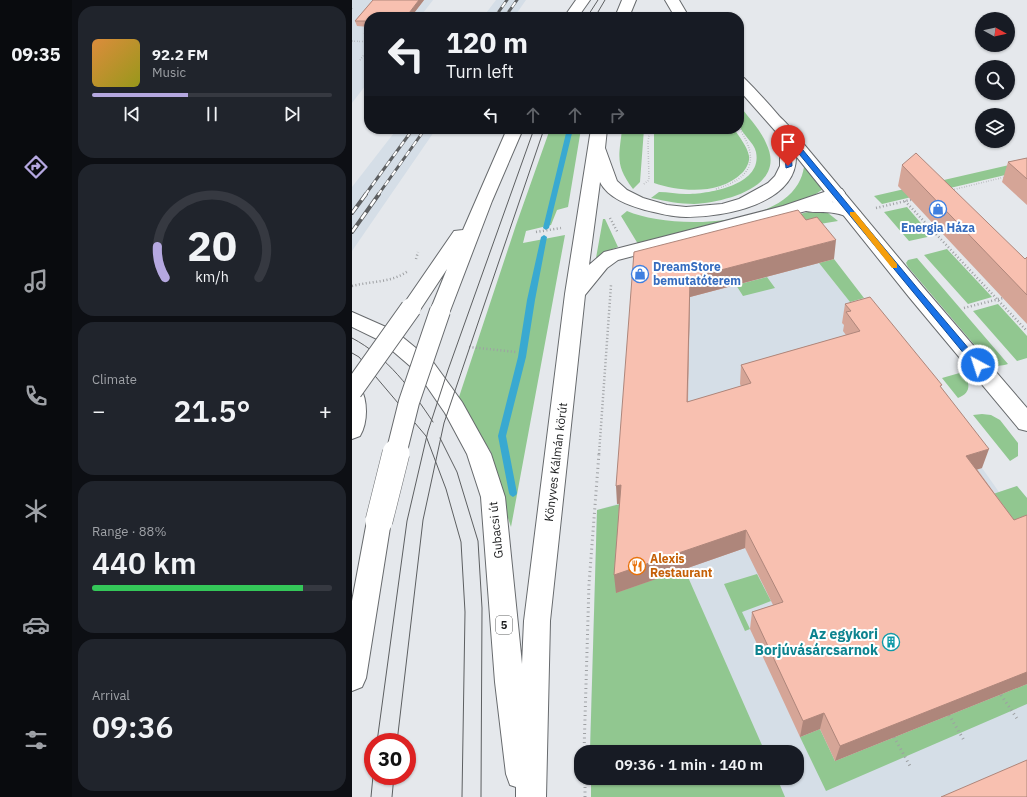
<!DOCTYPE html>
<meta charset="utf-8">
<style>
body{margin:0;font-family:"IBM Plex Sans",sans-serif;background:#20242c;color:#f1f3f6;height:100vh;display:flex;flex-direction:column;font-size:15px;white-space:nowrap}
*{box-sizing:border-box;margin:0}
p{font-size:13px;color:#9ea1a6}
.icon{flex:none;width:22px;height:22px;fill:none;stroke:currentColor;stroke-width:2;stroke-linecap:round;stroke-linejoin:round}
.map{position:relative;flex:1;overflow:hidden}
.details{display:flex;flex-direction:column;gap:6px;padding:6px;background:#0d0f14;width:280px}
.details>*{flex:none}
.guide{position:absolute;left:12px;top:12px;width:380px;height:122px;border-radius:16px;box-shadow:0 1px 3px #0004;background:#171b24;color:#f1f3f6;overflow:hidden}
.needle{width:26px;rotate:98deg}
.fabs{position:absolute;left:623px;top:12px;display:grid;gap:8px}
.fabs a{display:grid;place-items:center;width:40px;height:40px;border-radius:50%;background:#171b24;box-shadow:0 1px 3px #0004;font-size:20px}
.speed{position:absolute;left:12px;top:733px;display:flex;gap:8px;font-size:20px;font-weight:700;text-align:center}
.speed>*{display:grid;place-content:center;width:52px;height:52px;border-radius:50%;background:#171b24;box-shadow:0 1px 3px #0004;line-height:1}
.speed .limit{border:6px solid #d22;background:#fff;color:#111}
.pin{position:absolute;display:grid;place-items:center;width:34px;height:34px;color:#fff;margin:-41px -17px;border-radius:50% 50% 50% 0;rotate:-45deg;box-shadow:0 0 4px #0007}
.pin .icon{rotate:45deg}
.me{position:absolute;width:44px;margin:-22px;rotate:320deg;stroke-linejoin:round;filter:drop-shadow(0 0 3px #0008)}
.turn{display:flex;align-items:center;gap:14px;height:84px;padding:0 16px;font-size:18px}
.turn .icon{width:52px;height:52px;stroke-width:2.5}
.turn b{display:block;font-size:28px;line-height:34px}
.lanes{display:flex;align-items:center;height:38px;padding:0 16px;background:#0003;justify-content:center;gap:20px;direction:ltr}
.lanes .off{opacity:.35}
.big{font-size:30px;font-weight:600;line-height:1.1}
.details .card{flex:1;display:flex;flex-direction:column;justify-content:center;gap:6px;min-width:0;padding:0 14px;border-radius:16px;background:#20242c}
.details .dial{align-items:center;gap:0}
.dial svg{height:104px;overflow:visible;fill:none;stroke:#363941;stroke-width:7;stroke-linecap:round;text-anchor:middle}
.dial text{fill:#f1f3f6;stroke:none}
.song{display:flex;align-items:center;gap:12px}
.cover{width:48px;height:48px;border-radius:6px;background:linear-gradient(135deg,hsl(30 70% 55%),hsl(60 70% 35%))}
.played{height:4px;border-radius:2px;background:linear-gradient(90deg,#b5a8e0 40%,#363941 40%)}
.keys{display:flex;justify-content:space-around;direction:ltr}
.heat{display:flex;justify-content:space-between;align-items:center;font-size:22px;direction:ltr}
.charge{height:6px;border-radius:3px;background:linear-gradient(90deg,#34c759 88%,#363941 0)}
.trip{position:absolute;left:222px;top:745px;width:230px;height:40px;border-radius:16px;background:#171b24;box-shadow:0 1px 3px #0004;font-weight:600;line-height:40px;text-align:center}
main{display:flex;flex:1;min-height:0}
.menu{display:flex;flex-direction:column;width:72px;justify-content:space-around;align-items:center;background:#090b0e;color:#9ea1a6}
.menu .icon{width:28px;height:28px}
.menu .current{color:#b5a8e0}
.menu b{font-size:18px;color:#f1f3f6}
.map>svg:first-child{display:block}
</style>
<main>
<nav class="menu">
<b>09:35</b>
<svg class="icon current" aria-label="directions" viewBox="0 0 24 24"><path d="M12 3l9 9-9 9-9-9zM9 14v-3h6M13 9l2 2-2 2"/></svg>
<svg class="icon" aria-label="music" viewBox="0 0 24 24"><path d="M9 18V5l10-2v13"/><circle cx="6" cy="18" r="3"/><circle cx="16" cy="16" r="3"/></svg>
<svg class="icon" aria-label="phone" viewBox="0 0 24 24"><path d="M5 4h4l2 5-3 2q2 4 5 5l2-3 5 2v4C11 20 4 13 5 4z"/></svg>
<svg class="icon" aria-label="climate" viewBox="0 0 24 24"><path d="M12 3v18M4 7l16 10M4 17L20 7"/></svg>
<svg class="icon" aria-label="car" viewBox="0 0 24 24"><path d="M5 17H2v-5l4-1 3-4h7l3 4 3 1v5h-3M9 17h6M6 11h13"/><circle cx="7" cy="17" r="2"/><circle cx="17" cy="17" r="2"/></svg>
<svg class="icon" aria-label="filters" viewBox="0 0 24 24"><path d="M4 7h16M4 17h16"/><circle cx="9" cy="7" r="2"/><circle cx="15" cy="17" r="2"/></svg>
</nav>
<section class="details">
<div class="card">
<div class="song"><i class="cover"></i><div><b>92.2 FM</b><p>Music</p></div></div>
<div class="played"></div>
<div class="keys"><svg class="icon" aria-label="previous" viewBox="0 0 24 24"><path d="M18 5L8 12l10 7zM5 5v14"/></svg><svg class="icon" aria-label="pause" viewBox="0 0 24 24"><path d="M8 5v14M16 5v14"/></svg><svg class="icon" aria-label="next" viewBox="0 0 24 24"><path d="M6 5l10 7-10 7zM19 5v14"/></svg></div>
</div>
<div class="card dial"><svg viewBox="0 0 100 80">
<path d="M14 69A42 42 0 1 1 86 69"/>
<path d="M14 69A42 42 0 0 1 8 45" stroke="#b5a8e0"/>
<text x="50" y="56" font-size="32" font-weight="700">20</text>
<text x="50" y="72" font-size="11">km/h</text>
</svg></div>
<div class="card"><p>Climate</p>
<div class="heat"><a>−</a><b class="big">21.5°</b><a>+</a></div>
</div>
<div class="card"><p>Range · 88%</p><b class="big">440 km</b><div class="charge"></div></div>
<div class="card"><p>Arrival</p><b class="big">09:36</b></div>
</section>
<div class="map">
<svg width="675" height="797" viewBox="0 0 675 797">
<rect width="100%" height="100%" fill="#e5e8ec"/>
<!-- built -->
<path fill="#d5dee7" d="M0,0H81L68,17H17V81L0,103Z
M144,0H174L162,17H131Z
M45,129H84L0,251V187Z
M444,229L467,263L630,468L647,492L665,486L675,498V797H239V778H445V752H238V740L245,510L265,504L283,271Z"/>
<!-- green -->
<path fill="#91c790" d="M387,105C396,117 408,129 414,143C436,187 373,202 342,204C328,204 313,201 299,198L307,192C316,192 325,194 334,194C357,194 411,185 404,152C402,142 389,134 387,124C386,118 387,111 387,105Z
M198,129H229L216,207L205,210L199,225L174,231L171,243L213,235L159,527L151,503L139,452L106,400L164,225Z
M270,129H292L288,182L281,189C263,165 267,157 270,129Z
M302,129H382C388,138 395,146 397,156C398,162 394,169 390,173C368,195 329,192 302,183Z
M675,161V170L530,204L522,196Z
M452,167L471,189L461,196L451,201L399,216L286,244L269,216L275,211C316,229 420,228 446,184C449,179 451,173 452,167Z
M555,207L580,236L557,241L532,212Z
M456,212L476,213L486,221L291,253Z
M251,219H253L266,247L252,252L249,256L244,258Z
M595,249L640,297L616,304L572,255Z
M565,258L656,364C648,366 644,367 637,362L556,267L554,263L556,260Z
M482,259L512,298L498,302L467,263Z
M415,277L423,288L391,296L384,285Z
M646,304L675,336V358L665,361L621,311Z
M611,372C618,382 620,393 606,398L590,378Z
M630,414L639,415L648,420L666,443V456L658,461L621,415Z
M665,486L675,498V531L626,499Z
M272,503L264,592L332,568L413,752H238L245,510Z
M405,574L419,601L390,612L398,629L393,631L372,584Z
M675,684V704L474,791L448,737L468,729L483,761Z
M239,778H425L433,797H239Z"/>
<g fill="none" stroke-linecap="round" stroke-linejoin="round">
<!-- stream -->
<path fill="#39a9d1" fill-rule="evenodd" d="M251,15H255V17H251Z
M215,129H221L197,228L194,230L191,228Z
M192,235L195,237L183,300L174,357L154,436L165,493L164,495L161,497L158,495L157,493L146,436L166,357L175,300L189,237Z"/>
<!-- minor casing -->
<g stroke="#676a6d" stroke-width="2">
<path id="minor" d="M434,128L440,130L571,287L675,408V431L667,429L557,297L428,136L426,133L428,130Z"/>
</g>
<!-- major casing -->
<g stroke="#676a6d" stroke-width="2">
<path id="major" d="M224,0H238L226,17H212Z
M270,0H284L277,17H263Z
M313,0H327L337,17H323Z
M387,77L392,78C404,90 416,103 427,116C432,121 438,126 441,132C444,138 444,149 444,156C445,204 372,217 334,217C320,217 306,213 293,210C276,205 256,198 248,182L237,265L252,252L431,206L484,188L490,189L493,193L490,197L480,202C489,203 503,205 509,213L506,217C497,219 491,214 482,213C472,211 463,213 454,211L266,260L255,268L233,295L198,621L194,797H164V787L158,785L154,774L143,682L129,497L115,454L93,413L65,372L29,341L0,327V312L43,331L81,362L110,402L139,454L153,497L170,664L172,621L213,294L239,129H255L253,148L265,181L275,190L291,198L315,205L334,207L370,204L387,199L416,183L423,176L428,166V150L426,134L387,90Z
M155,129H171L140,201L98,311L95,316L88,318L81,316L78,311L95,269L66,313L59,315L52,313L49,308L102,231L111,230Z
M0,384L8,386C16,401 16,422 8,436L0,439Z
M27,511L36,514L39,521L14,678L10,687L0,691V601L15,521L18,514Z"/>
</g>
<!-- path-far2 -->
<path stroke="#9ea0a3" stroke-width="1.5" stroke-dasharray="0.5 2" stroke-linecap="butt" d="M0,8V10
M0,41L17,42
M8,60L17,48
M292,184L297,180L296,142L298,129
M364,189C400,178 408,160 387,128
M600,190L653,177"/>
<!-- path-far1 -->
<path stroke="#9ea0a3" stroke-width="2.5" stroke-dasharray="1 2.5" stroke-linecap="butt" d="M553,201L675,331
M524,208L562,199
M258,218L266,233
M184,232L209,228
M64,259L66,252
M0,286C19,281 39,283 56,271
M612,308L651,298
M117,347L164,352
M247,454L259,285"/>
<!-- path -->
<path stroke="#9ea0a3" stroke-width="3" stroke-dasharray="1 3.5" stroke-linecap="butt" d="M649,695L666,720
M597,715L613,742
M542,737L558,766
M232,752L237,584L247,453
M233,778V797"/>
<!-- minor -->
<use href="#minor" fill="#fff" fill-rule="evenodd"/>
<!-- major -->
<use href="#major" fill="#fff" fill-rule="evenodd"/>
<!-- tram -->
<path stroke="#5d5f61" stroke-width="1" d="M235,17L246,0
M243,17L253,0
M0,338C36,357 59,389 81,422
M0,353L7,357L74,436L94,489L109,542L113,612L110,797
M88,438L105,472L126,541L130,608L129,797
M25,742L55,521L76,431L96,370L182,129
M45,742L71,520L92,423L192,129
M19,797L21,776
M40,797L42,776"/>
<!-- rail-far1 casing -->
<g stroke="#5d5f61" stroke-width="3">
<path id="rail-far1" d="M143,17L155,0
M153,17L165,0
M13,195L61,129
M26,195L73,129"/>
</g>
<!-- rail casing -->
<g stroke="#5d5f61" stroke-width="4">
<path id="rail" d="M0,213L14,194
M0,232L27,194"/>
</g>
<!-- rail-far1 -->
<use href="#rail-far1" stroke="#fff" stroke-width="2" stroke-dasharray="6" stroke-linecap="butt"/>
<!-- rail -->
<use href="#rail" stroke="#fff" stroke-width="2.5" stroke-dasharray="8" stroke-linecap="butt"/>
<!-- major-bridge-far1 casing -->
<g stroke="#676a6d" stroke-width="22" stroke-linecap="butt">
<path id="major-bridge-far1" d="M0,391L59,308
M44,454L57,402L88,311"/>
</g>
<!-- major-bridge casing -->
<g stroke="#676a6d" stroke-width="28" stroke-linecap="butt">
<path id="major-bridge" d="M27,521L44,453"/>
</g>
<!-- major-bridge-far1 -->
<use href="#major-bridge-far1" stroke="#fff" stroke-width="20"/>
<!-- major-bridge -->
<use href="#major-bridge" stroke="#fff" stroke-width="27"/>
</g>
<!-- wall -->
<path fill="#d5a597" d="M20,0H72L59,17H17V27L5,26L3,21L20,1Z
M17,28V40H13L12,34Z
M675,158V205L650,182L656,162Z
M550,165L673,259L675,257V324L546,186Z
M454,220L482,259L338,297L336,402L389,386L388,384L389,365L494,335L491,331L492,325L490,323L493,304L589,387L630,468L625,469L662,520L675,515V684L483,761L468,729L448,737L398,629L400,612L421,605L393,548L264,593L267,504H265L282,252Z"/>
<!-- shaded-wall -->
<path fill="#ae867b" d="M67,0H72L59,17H54Z
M484,240L482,259L338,297L335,421L338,278Z
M637,449L630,468L608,475L614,456Z
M269,485L270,503L265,504L264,486Z
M394,530L393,548L264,593L262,575Z
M675,672V684L483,761L488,746Z
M472,713L468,729L448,737L451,721Z"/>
<!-- building -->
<path fill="#f8c0b0" stroke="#ae867b" d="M21,0H67L54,17H17V21H3Z
M17,28V34H12Z
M564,153L673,259L675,257V295L550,165Z
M675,158V179L656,162Z
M446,210L454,220L465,217L484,240L338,278L335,402L399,383L389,365L508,331L494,312L499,311L493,304L518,297L590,385L588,386L637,449L614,456L662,520L675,515V672L488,746L472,713L451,721L400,612L431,602L394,530L262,575L269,485L264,486L282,252Z
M675,760V797H589Z"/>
<!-- route -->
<path fill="#1a73e8" stroke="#114b97" d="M431,132H436L567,290L629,363L630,365L629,367H623L438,143L440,166L434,168Z"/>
<!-- slow -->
<path fill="#f59e0b" d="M498,212H503L545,264V268H540L498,215Z"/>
<!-- icons -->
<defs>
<g id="shop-ring" transform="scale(0.9)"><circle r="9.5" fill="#fff" stroke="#3f7fe0" stroke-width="1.5"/><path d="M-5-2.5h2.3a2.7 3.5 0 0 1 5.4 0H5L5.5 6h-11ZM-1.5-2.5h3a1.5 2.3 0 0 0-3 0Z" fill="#3f7fe0"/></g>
<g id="restaurant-ring" transform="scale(0.9)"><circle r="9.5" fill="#fff" stroke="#e8710a" stroke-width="1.5"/><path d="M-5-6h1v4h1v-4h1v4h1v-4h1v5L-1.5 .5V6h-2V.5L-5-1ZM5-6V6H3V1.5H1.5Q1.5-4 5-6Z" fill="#e8710a"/></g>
<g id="building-ring" transform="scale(0.9)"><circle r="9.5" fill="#fff" stroke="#0f9aa8" stroke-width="1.5"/><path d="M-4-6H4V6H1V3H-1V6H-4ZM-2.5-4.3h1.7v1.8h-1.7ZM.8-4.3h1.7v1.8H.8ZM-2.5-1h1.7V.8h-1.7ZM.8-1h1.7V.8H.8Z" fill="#0f9aa8"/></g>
</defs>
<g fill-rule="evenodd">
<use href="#shop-ring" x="586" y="209"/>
<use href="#shop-ring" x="288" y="274"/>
<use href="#restaurant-ring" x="285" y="566"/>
<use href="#building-ring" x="539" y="642"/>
</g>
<g text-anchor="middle" stroke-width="4" stroke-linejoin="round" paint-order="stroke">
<!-- shield labels -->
<rect fill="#fff" stroke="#5f6061" stroke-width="1" x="144" y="616" width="16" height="18" rx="3"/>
<g font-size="11" font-weight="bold" fill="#1b1c1d">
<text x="152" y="629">5</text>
</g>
<!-- shop labels -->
<g font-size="12" font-weight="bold" fill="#366cbe" stroke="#fff">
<text x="586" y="232">Energia Háza</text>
<text x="301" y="271" text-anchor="start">DreamStore<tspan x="301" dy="14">bemutatóterem</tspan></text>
</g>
<!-- street labels -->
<g font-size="12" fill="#1b1c1d" stroke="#fff">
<text transform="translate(204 462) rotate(-83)" y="4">Könyves Kálmán körút</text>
<text transform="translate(144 530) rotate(-96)" y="4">Gubacsi út</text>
</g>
<!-- food labels -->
<g font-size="12" font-weight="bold" fill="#c56008" stroke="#fff" text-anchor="start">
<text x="298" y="563">Alexis<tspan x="298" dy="14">Restaurant</tspan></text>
</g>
<!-- near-culture labels -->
<g font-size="14" font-weight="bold" fill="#0d838f" stroke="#fff" text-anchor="end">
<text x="526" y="639">Az egykori<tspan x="526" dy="16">Borjúvásárcsarnok</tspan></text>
</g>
</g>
</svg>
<div class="fabs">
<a><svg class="needle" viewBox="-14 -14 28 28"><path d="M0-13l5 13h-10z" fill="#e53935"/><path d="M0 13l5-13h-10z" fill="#9ea1a6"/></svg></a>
<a><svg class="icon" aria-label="search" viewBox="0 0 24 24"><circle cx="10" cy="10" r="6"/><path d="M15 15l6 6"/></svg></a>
<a><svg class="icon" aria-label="layers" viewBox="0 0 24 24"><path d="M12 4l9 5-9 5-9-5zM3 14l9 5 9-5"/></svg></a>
</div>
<div class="speed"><div class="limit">30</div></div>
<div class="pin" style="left:436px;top:166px;background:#d93025"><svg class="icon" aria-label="arrive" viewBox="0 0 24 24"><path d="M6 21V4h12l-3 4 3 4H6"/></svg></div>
<svg class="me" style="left:626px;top:365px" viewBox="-20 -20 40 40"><circle r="17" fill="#1a73e8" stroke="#fff" stroke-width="3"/><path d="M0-11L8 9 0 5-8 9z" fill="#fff"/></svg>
<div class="trip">09:36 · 1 min · 140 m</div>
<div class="guide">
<div class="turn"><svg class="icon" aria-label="left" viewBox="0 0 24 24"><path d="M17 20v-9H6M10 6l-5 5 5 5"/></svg><div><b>120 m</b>Turn left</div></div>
<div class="lanes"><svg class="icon" aria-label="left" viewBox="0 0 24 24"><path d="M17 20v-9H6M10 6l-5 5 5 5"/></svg><svg class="icon off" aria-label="ahead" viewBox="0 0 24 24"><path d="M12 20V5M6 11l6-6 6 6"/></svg><svg class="icon off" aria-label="ahead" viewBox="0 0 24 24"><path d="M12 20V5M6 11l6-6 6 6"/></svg><svg class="icon off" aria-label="right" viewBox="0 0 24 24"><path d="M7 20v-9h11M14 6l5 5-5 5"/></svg></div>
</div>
</div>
</main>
